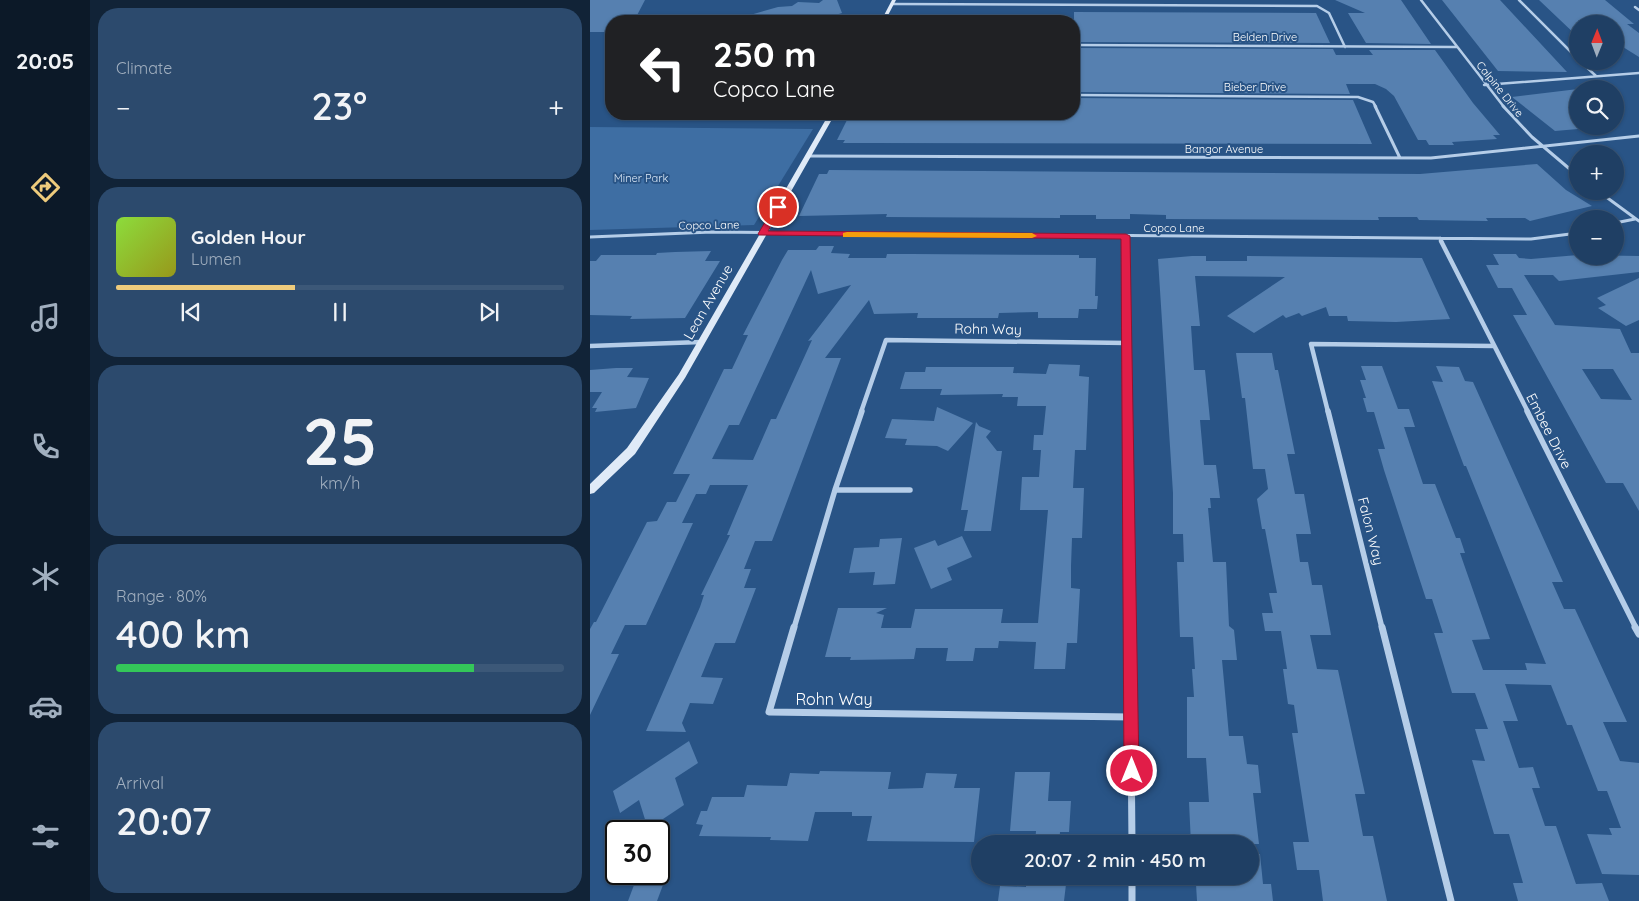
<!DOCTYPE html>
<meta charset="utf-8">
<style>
body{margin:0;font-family:Quicksand,sans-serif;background:#2c4a6d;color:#f1f3f6;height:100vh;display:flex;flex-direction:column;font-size:19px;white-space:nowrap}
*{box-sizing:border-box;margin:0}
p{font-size:16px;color:#a1afbf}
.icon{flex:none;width:28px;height:28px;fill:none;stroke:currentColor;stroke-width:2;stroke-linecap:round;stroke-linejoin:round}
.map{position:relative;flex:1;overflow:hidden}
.drawer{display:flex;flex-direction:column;gap:8px;padding:8px;background:#112337;width:500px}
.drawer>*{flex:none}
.hud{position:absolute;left:15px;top:15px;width:475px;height:105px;border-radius:20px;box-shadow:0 1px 4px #0004,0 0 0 1px #3c5878;background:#202124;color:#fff;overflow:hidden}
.needle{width:32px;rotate:1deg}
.controls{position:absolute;left:979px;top:15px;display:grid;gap:10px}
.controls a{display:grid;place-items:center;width:55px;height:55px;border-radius:50%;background:#1f3f64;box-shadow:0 1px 4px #0004,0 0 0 1px #3c5878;font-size:25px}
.speed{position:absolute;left:15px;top:820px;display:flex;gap:10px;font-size:25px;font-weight:700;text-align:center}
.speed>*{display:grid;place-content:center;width:65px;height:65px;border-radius:50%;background:#1f3f64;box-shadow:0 1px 4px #0004,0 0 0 1px #3c5878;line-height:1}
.speed .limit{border:2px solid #111;border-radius:8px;background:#fff;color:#111}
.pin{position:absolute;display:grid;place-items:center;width:42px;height:42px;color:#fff;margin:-21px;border:2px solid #fff;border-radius:50%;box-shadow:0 1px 5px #0007}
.me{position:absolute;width:55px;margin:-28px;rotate:0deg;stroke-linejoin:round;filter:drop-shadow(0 0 4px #0008)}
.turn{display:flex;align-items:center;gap:18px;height:105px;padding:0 25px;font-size:22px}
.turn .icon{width:65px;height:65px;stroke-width:2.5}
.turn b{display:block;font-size:35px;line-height:42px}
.big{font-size:38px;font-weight:600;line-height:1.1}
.drawer .tile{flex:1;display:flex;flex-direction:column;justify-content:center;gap:8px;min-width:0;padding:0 18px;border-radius:20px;background:#2c4a6d}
.drawer .dial{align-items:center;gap:0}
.dial b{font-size:65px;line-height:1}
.song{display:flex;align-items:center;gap:15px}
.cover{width:60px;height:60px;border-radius:8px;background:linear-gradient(135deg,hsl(90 70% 55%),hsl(60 70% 35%))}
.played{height:5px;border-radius:2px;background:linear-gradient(90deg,#eecb7c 40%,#3c5878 40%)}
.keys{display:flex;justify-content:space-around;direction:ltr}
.heat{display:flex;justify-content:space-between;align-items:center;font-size:28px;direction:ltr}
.charge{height:8px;border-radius:4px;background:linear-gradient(90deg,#34c759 80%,#3c5878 0)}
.trip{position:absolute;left:381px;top:835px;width:288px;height:50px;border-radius:25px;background:#1f3f64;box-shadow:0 1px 4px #0004,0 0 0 1px #3c5878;font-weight:600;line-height:50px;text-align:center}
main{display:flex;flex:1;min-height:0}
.dock{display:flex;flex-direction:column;width:90px;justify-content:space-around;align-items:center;background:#0c1928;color:#a1afbf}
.dock .icon{width:35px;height:35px}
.dock .current{color:#eecb7c}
.dock b{font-size:22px;color:#f1f3f6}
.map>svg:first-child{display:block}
</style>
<main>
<nav class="dock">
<b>20:05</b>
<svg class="icon current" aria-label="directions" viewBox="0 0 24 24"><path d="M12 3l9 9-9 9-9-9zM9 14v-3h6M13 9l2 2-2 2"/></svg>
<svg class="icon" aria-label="music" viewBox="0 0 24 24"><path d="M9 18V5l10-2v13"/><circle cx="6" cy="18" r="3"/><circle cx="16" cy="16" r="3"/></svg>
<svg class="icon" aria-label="phone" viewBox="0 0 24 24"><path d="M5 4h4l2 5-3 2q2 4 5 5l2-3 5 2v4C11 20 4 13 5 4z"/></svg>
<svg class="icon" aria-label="climate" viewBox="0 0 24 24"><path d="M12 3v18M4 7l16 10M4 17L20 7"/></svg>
<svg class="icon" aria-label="car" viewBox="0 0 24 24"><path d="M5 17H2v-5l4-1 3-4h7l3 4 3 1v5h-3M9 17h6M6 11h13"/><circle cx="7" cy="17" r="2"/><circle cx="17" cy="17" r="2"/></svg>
<svg class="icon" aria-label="filters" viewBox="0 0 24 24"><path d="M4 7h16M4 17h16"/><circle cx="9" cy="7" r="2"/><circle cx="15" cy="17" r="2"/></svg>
</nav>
<section class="drawer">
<div class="tile"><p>Climate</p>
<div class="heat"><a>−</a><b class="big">23°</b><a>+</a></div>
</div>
<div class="tile">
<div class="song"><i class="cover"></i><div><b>Golden Hour</b><p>Lumen</p></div></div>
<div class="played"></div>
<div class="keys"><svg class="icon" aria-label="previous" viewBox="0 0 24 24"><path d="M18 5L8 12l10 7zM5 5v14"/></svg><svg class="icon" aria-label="pause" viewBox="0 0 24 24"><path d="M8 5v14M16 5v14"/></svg><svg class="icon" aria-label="next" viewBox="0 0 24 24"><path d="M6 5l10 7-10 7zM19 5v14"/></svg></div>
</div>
<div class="tile dial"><b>25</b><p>km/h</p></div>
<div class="tile"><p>Range · 80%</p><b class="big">400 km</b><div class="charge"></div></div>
<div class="tile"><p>Arrival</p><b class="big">20:07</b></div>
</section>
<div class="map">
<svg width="1049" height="901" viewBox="0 0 1049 901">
<rect width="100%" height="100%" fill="#295486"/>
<!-- green -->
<path fill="#3e6ea3" d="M0,127L223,129L164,225L0,230Z"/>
<!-- building -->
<path fill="#5680b0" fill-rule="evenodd" d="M0,0H55L44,21H21V32H0Z
M233,0H247L252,13L242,16V21H154L153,17L188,7L202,6L208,2L229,3Z
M745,0H811L841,44L776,43L758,13H775Z
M852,0H910L977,72L908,71Z
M949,0H1015L1044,24H1037L1049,33V57L1025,42V24H994L988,20V37Z
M484,12L726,13L740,43L484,42Z
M484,48L743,49L746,55H783L779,50H845L883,103L910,135H903L907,139L862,142L864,145H839L836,140H828L804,96L796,89L785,84H756L760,94L484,92L487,61H484Z
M988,89V129L965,131L922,97Z
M484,98L763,100L782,144L278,143H253L255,140H247L260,114H484Z
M947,164L976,190L1002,206L940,221L935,218H896L898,221L829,220L827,217H788L789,220L576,219V215L540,214V219H506V215H470V218L296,217L297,214L209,216L229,174H237L239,170L830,174Z
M229,246H244L241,253L260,254L258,258H296L297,254H321L489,255V258H506L505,296H508L507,309H489L488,318H448V312L409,313L408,318H327L328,313L284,314L279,300L235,358H251L182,541H165L154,569H161L154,588H166L145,643H125L111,677L133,678L123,704L100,703L92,723L96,732L56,731L110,607L114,595H111L140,535H137L158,485H120L116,494H106L92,523H103L56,625H35L21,654H29L0,715V629L4,622H6L57,522L67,521L77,502H86L100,474H83L134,369H142L158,335H153L192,260L198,250H226ZM221,270L228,294L261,285L218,341L222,340L186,419H181L163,460L122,459L139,425H149Z
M121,251L115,261H130L95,318L40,319L42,316L0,315V261H6L11,255H66L67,253L85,252Z
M903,254H926L929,258L941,259L988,255L1049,256V272L969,281L963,275H934L965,325L1030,329L1041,353H1049V511L1033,483H1016L923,315H937L922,288H908L896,265H909ZM992,369H1023L1042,400L1011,399Z
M602,256H616V261H657V256L832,258L860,319L806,322L758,321L757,316H739L736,307L712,316L709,313L696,318L693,315L664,333L637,316L695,277L605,276L610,326H601L604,370H615L620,420H610L614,465H626L630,498H620L621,508H618L623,562H636L639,626L644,630L647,660H632L639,736H653L657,764L668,765L671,793H663L669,844H601L599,802H619L616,758H597V697H604L602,669H605L603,637H590L587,562H594L593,534H583V493L568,259Z
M1049,278V320L1036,326L1008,308L1016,305L1007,298Z
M646,353H682L685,370H688L705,454H697L705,494H714L721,534H706L710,562H718L722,585H732L741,635H720L727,669L748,670L775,794H765L773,836H783L797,901H733L729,870H707L703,842H719L702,733H708L704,705L698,704L693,669H697L691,631H675L672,613H683L679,593H687L675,529H672L667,499L678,489L675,469H663L655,398H652Z
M459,364L490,365L489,376L499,377L496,450H485L483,488H494L492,538H482L481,566V588L490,589L487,643H477L475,669H444L446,642L409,641L408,648H385L383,661H356L358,648H326L324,659L260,660L261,657H235L248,608H297L286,613L294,615L291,628H321L325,609H413L411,623H448L458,510H430L432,477H449L451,450H443L444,435H453L456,406H427L428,397H412L413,394L350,395L352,389H310L315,372H335L336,367H424L423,373L456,374Z
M771,366H792L808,409H819L825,427H814L833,484H845L866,538H870L875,553H870L900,639L882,640L893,670H937L935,663L956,664L876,466H874L842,381L853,382L846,366L869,367L875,381L883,382L973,582H962L974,609H985L1037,722H1013L1030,761L1049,763V875L1012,874L997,834L1022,835L1019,828H1031L1017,791H1008L982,725H977L961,685L915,684L928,721H913L929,768L943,767L950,788H942L955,826H966L986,884L1012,883L1019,901H928L923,883H933L919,834H904L882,760L895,761L885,729H898L885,693H862L844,633H853L842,599H836L794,470L788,449H795L784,412H777L773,398H776L770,380H776Z
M26,368H43L37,377L59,378L46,408L5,412L7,408H2L12,392H0V370Z
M347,407L383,423L358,451L347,446L315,445L317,439L295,438L302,419L344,421Z
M386,422L389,426L401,431L396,437L407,451H412L401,531H374L378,510H371Z
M372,536L382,557L357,568L362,580L341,589L324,548L345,540L348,546Z
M312,538L305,584L283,585L285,572L259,573L264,548L289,547L290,539Z
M99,741L108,763L85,778L94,805L58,829L49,800L30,813L23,791Z
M230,771L301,772L298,789L333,788L336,773L367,774L364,788H390L384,842L277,841L282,816H262V812H225L218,841L180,840L181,837L109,836L113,825L106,824L111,811H117L122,797H154L157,785L197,786L200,773L229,774Z
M425,772H460L458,801H481L479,832H470L469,844H445L446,831H420Z
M660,854H670L673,884H681L683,901H607L606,884L622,883V881H660Z
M436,876H477L474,901H408L410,886L436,887Z
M47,877H76L67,901H38Z"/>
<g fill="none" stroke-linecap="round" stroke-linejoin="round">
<!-- street-far4 -->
<path stroke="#b5cde8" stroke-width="2.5" d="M831,0L914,107
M929,0L988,59
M302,4L727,6L739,13L755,47
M1045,7L1049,10
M484,45L866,47
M990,61L1006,76
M894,85L1049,73
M484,95L768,97L783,102L786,107"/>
<!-- street-far3 -->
<path stroke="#b5cde8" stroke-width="3" d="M785,106L810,158
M913,106L942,137L988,176
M218,156L841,158L1049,136
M1008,191L1049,221
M1025,223L1045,219
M536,236V242
M0,237L122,232L941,239L988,233
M850,238L852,242"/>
<!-- street-far2 -->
<path stroke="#b5cde8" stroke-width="4.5" d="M536,241L538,412
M851,241L938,412
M0,346L111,342
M271,412L296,340L537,343
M738,412L721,344L904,346"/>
<!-- street-far1 -->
<path stroke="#b5cde8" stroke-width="5.5" d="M538,411L540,628
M738,411L792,628
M937,411L1046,628
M245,490H320
M204,628L245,490L272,411"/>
<!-- street -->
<path stroke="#b5cde8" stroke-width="7" d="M204,627L179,712L541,717
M540,627L542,844
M792,627L861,901
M1045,627L1049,634
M542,876V901"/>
<!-- secondary -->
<path fill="#dfeaf7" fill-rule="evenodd" d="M302,0H306L295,21H291Z
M239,114H245L95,378L45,454L4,493L0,494V484L37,448L89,374Z"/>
</g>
<!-- route -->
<path fill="#e11d48" stroke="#92132f" d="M185,205L192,207L178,231L536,234L540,236L549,771L547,777L542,779L536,777L534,771L531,239L169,235L168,234Z"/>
<!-- slow -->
<path fill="#f59e0b" d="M257,232L442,233L447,236L442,238L253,237V233Z"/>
<g text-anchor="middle" stroke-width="4" stroke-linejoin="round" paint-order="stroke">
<!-- far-street labels -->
<g font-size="11" fill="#fff" stroke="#295486">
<text x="675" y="41">Belden Drive</text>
<text x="665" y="91">Bieber Drive</text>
<text transform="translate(910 89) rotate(51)" y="4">Calpine Drive</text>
<text x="634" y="153">Bangor Avenue</text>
<text transform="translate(119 225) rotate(-1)" y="4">Copco Lane</text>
<text x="584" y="232">Copco Lane</text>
</g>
<!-- far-park labels -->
<g font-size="11" fill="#d9e7f6" stroke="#295486">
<text x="51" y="182">Miner Park</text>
</g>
<!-- street labels -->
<g font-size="14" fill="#fff" stroke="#295486">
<text transform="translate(118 302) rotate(-60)" y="5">Lean Avenue</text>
<text transform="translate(398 329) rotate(1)" y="5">Rohn Way</text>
<text transform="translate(959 431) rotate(63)" y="5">Embee Drive</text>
<text transform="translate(781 531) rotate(76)" y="5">Falon Way</text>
</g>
<!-- near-street labels -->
<g font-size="16" fill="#fff" stroke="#295486">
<text x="244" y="705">Rohn Way</text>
</g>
</g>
</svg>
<div class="controls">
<a><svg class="needle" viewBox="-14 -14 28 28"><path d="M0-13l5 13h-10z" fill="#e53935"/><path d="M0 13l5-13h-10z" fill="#a1afbf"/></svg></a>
<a><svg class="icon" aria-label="search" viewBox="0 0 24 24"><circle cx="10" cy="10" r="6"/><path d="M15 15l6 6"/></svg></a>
<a>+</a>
<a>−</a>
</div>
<div class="speed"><div class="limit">30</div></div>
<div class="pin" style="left:188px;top:207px;background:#d93025"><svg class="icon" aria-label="arrive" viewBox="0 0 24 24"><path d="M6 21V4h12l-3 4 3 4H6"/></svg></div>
<svg class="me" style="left:542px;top:771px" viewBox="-20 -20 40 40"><circle r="17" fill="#e11d48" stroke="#fff" stroke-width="3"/><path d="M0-11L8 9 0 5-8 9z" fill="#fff"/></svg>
<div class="trip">20:07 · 2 min · 450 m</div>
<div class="hud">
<div class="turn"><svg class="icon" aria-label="left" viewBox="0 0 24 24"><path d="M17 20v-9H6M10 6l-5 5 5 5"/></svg><div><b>250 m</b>Copco Lane</div></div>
</div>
</div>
</main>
